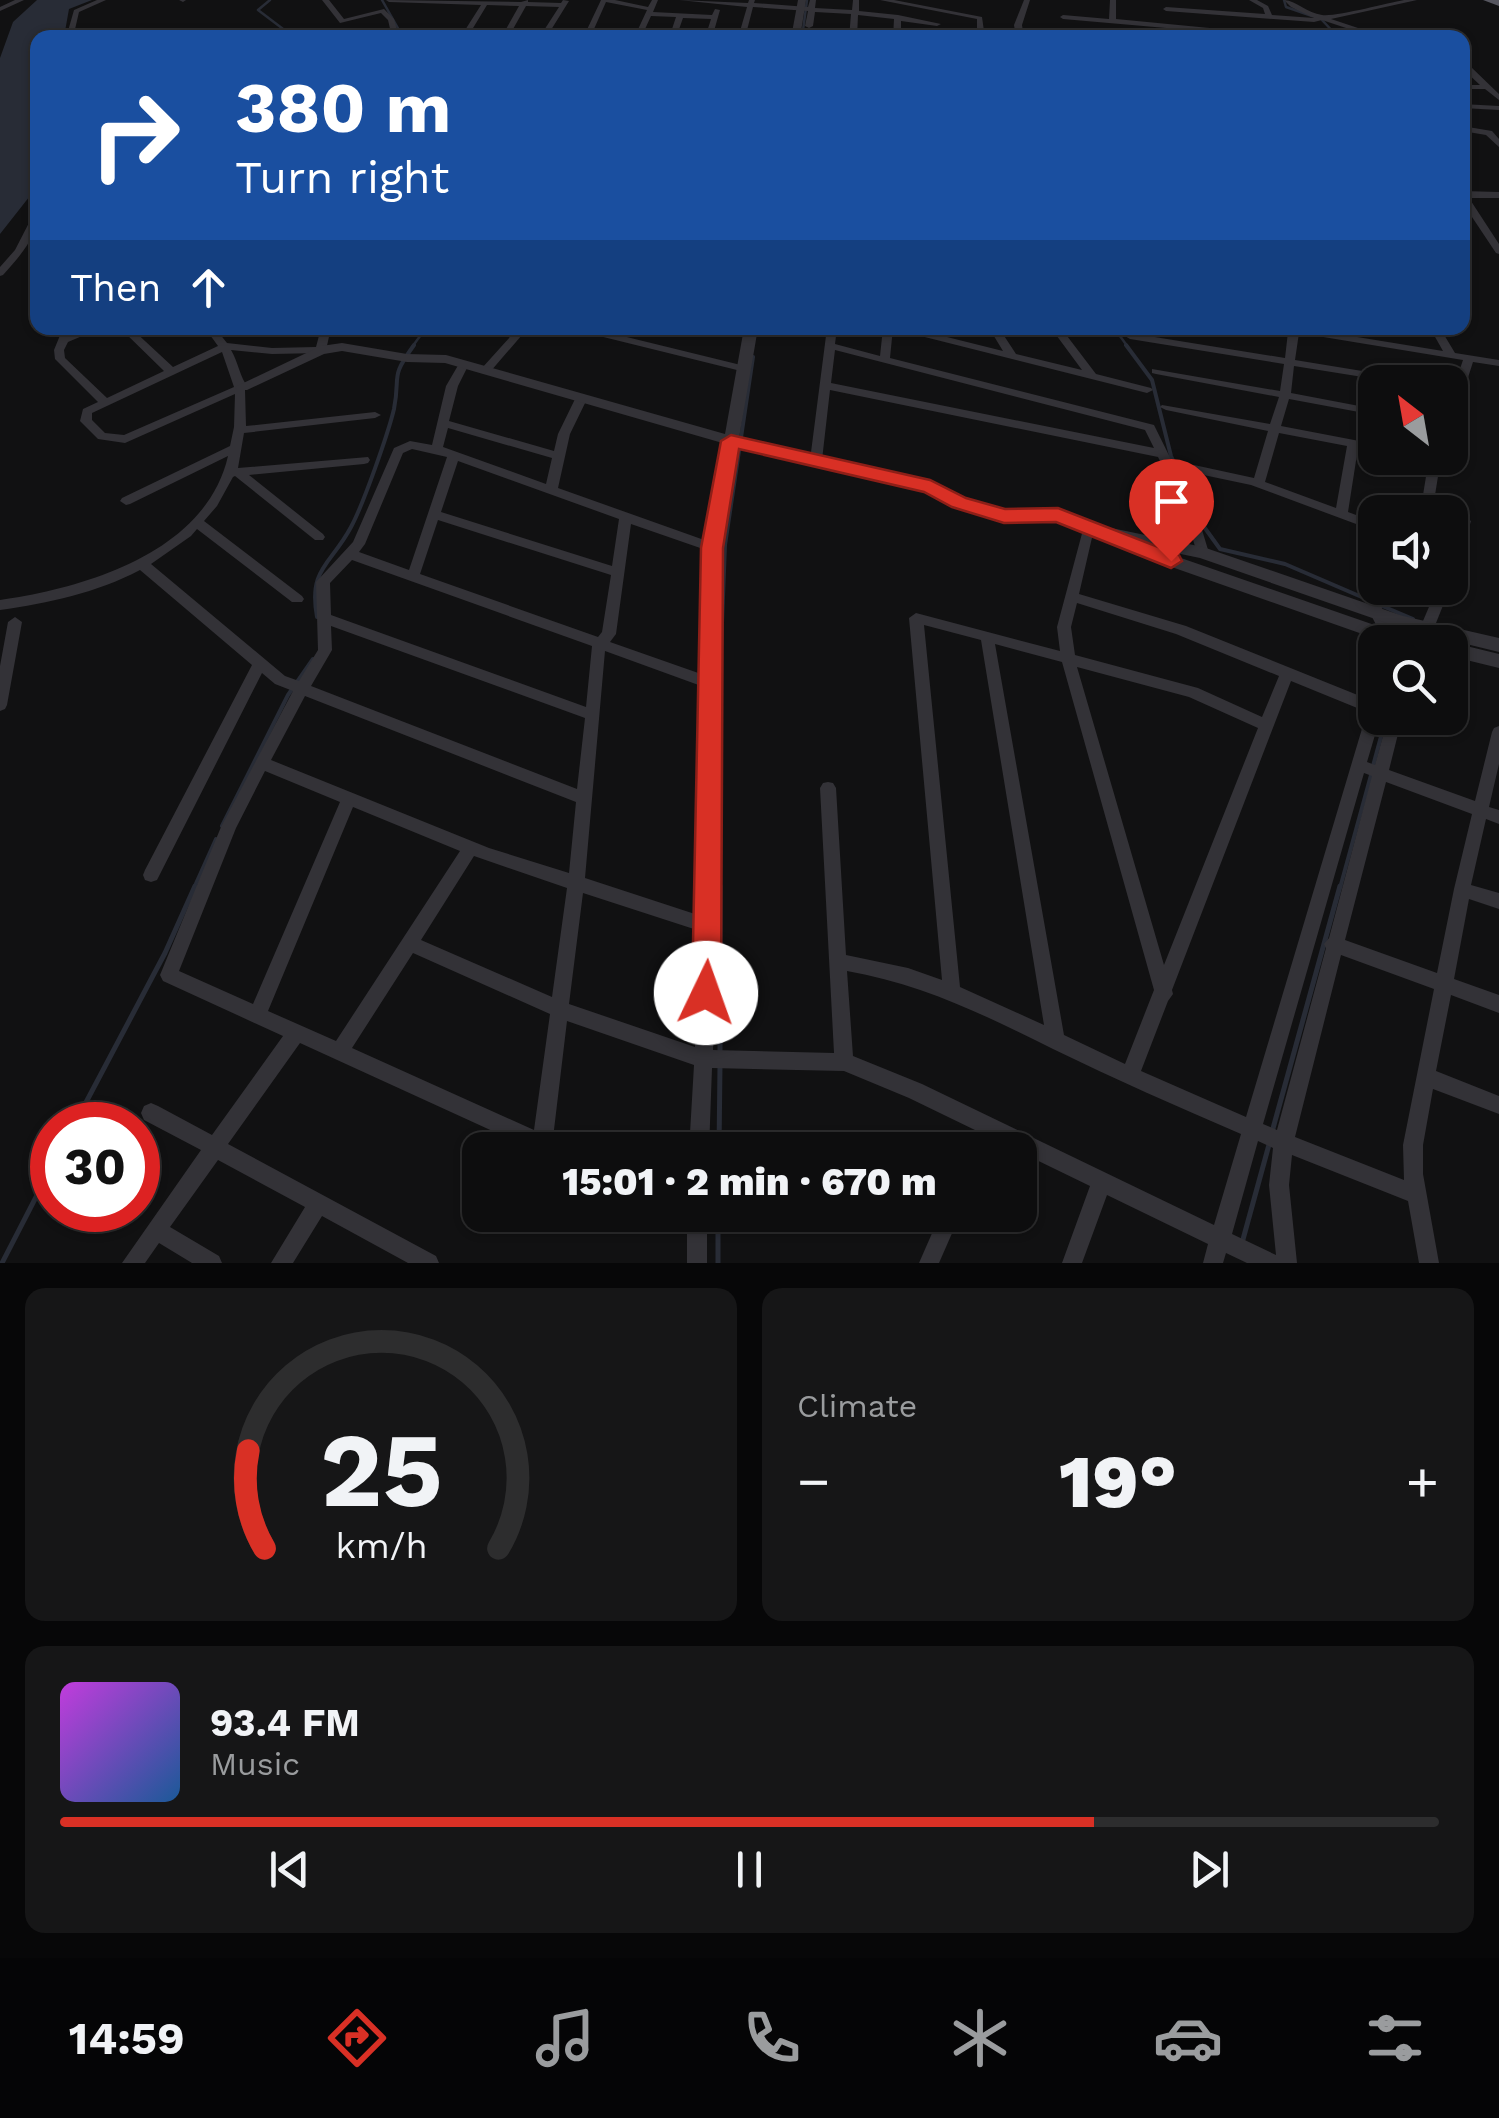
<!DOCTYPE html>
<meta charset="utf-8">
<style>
body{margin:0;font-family:"Work Sans",sans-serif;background:#161617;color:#f1f3f6;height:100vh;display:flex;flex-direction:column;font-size:38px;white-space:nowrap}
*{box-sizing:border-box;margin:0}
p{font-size:32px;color:#9a9c9e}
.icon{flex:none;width:55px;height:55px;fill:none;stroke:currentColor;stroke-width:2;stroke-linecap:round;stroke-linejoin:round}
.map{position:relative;height:1263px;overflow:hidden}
.details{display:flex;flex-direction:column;gap:25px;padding:25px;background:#070708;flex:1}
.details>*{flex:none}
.guide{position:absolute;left:30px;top:30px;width:1440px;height:305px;border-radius:20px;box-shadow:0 2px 8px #0004,0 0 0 2px #2d2d2e;background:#1a4fa0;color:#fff;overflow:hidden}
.needle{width:65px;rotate:329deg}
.controls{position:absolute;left:1358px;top:365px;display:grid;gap:20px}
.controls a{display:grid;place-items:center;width:110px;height:110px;border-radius:20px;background:#0d0d0e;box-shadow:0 2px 8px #0004,0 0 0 2px #2d2d2e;font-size:50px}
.speed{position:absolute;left:30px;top:1102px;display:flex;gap:20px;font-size:50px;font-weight:700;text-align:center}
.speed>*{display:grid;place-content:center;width:130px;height:130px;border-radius:50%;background:#0d0d0e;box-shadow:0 2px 8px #0004,0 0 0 2px #2d2d2e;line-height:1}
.speed .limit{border:15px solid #d22;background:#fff;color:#111}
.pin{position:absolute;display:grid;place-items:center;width:85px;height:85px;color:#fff;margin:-102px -42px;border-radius:50% 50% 50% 0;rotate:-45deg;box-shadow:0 0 10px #0007}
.pin .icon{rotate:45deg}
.me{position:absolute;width:110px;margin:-55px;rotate:3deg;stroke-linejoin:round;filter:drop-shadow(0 0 8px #0008)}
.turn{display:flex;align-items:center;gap:35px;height:210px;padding:0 40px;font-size:45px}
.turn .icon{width:130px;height:130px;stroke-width:2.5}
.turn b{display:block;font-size:70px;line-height:85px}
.then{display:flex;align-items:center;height:95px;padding:0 40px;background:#0003;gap:20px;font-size:38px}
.big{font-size:75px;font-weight:800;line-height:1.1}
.details .widget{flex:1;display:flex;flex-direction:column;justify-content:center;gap:15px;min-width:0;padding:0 35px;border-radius:20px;background:#161617}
.details .dial{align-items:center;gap:0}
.dial svg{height:260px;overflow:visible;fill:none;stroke:#2d2d2e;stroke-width:7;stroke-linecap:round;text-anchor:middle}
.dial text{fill:#f1f3f6;stroke:none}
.song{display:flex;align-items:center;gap:30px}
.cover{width:120px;height:120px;border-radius:15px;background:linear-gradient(135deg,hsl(290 70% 55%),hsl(210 70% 35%))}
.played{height:10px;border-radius:5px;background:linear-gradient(90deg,#d93025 75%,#2d2d2e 75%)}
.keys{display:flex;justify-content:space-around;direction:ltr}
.heat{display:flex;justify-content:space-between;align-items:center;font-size:55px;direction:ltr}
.details .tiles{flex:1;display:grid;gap:25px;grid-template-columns:1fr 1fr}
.widget:last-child{grid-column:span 2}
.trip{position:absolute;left:462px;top:1132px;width:575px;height:100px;border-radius:20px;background:#0d0d0e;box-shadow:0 2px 8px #0004,0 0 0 2px #2d2d2e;font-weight:800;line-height:100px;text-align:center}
.dock{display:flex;height:160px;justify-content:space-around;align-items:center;background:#050506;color:#9a9c9e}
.dock .icon{width:70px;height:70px}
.dock .active{color:#d93025}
.dock b{font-size:45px;color:#f1f3f6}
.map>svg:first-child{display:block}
</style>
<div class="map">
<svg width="1499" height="1263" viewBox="0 0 1499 1263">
<rect width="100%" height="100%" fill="#111112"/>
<!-- water -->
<path fill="#282c36" d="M37,0H92L69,9L64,37L38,38L37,187L0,234V58L13,22Z"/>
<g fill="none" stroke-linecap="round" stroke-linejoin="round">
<!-- stream-far2 -->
<path stroke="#282c36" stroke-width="2.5" d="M270,0L258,10L295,38
M382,0L399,30L397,38
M1284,0L1286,7L1312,16
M1321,19L1339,38
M802,38L807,0
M1114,328L1128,347
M412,347L426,328"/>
<!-- stream-far1 -->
<path stroke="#282c36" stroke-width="4" d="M1126,345L1152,380L1171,456L1202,524L1220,549L1285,564L1371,601
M1380,605L1413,619
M317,617C308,568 331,565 351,527C363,505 388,434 394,409C401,373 389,380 414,345
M1414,642L1418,632
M1373,766L1386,718
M222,826L288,695L313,659
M194,888L216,839
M720,888V675L725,545L753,357
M1340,888L1371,775"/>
<!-- stream -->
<path stroke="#282c36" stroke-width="5" d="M720,886V1055
M74,1125L165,953L195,886
M1272,1132L1340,886
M719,1150L720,1065
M718,1215V1263
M1242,1243L1270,1141
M2,1263L52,1166"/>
<!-- minor -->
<path fill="#333237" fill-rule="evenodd" d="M15,0H24L0,11V7Z
M97,0H106L79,12L73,38H66L74,10Z
M179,0H186L183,2Z
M322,0H329L344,19L384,9L394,19L397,30L410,38H401L391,33L388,20L381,13L340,23Z
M386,0L521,2L528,0V2L561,3L563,0L569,1L546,38H539L559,7L526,6L508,38H501L519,6L487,5L467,38H460L481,5L389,2Z
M601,0H615L648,7L652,0H658L653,12L712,15L715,9L720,10L712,38H705L711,19L683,18L676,38H669L676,17L651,16L641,38H634L647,10L606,2L590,38H583Z
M679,0L748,3L749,0H755L754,3L808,7L810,0H816L815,8L852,10L853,0H859V11L898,15L941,24L937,26L901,21V38H893L894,19L858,15L857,38H849L851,14L815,12L813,26L809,28L805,26L808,11L753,7L745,38H738L747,7Z
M880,0H894L982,17L985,38H977V19Z
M1024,0H1030L1022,25L1024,38H1016L1014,25Z
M1110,0H1116V19L1314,38H1280L1063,19L1060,17L1063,15L1109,19Z
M1249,0H1257L1268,6L1272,15L1314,18L1291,7L1284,0C1297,1 1307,13 1322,15C1336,17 1387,3 1404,0H1417L1331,19L1376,34V38L1322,20L1314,22L1166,11L1163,9L1166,7L1265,14L1263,8Z
M1066,29L1134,36L1137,38H1108L1063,33Z
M796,32L810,36V38L793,36L792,34Z
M168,33H171V37L145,38Z
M1465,67H1471L1499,94V100L1485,89H1462V85H1480L1465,71Z
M1462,104L1499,106V110L1462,108Z
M1462,126L1492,131L1499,139V147L1486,135L1462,131Z
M1462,191L1499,192V198H1469L1499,244V254L1496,253L1462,202Z
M38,212C38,237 19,257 3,275L0,276V267L15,250L33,215Z
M63,328H73L71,334L88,328H101L68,342L64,350L65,358L107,398L164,371L120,328H131L173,367L218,346L205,328H215L227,343L272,348L316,347L321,328H331L326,350L321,353L272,354L231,350C238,361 240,378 248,387L245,390L246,426L375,412L381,415L375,418L244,433L238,468L368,457L370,460L368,463L364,464L249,475L323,534L325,537L323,540H315L235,476L233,477L217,506L204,521L302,596L304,599L302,602H292L197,529L191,536L151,564L285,676L299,681L318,650L316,582L353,542L394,448L410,441L432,445L446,386L460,362L464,361L469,364L458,386L449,421L554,451L558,434L576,397L578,395H586L588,397L570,434L558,488L707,541L725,441L731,437L735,438L737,441L718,548V908L713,1050L834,1053L820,788L823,783L828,782L833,783L836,788L846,955L908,968L942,980L909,618L916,613L1060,651L1057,627L1084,526L1088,525L1094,529L1079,594L1186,626L1375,702V718H1380L1367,762L1375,765L1388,718H1402L1389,770L1475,801L1492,732L1494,728L1499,726V764L1489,807L1499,810V824L1486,819L1471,885L1499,893V909L1469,899L1454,979L1499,995V1013L1451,995L1436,1071L1499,1096V1114L1433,1089L1423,1145V1174L1439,1263H1419L1408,1201L1292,1155L1289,1185L1297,1263H1247L1226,1253L1223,1263H1203L1208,1244L1107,1195L1082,1263H1062L1090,1186L1020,1152V1150L993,1139L988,1150H968L977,1131L909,1098L844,1071L712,1068L709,1150H689L694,1065L567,1021L553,1138L564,1143L567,1150H534L300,1043L228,1144L436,1256L439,1263H408L322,1216L293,1263H271L305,1207L218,1160L170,1227L219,1256L222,1263H192L159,1243L145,1263H122L201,1150L144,1120L141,1113L144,1106L151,1103L158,1106L212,1135L283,1036L163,981L160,975L221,827L293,691L275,684L262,673L157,880L151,882L145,880L143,875L145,870L252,665L140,570C96,593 49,603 0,610V600C84,588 206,553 228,456L130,504L126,505L120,501L122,498L230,446L234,427L235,394L125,443L98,439L80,421L83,409L98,402L55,359L54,350ZM222,352L234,387L124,435L105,433L92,420V413ZM448,428L552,458L546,484L443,447ZM412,449L447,457L409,570L359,552L365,544L403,453ZM458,461L619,519L612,566L441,512ZM438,520L611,575L602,632L598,637L420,574ZM631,524L706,550L704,675L610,642L616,634ZM352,560L592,646L586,707L331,615L330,583ZM1077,603L1176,634L1279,676L1262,717L1198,688L1075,655L1071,627ZM924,625L981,640L1044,1025L960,987ZM331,626L585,718L577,789L311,686L332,650ZM995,644L1062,662L1154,990L1125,1064L1064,1035ZM605,651L704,687L701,916L585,878ZM1077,667L1189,697L1258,728L1164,965ZM1291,681L1367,712L1246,1117L1141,1071L1168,1001L1173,994L1172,990ZM305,696L576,802L569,873L489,848L271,760ZM265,771L340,802L253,1004L179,971L236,828ZM1364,773L1372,776L1329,938L1324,944L1326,948L1277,1130L1263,1124ZM1386,782L1472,814L1454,889L1437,973L1345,940ZM353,807L460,851L336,1041L268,1011ZM474,856L567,888L552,997L421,940ZM583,893L700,931L695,1047L569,1004ZM413,953L550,1014L534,1130L352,1048ZM1341,955L1434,989L1403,1145L1404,1180L1295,1137ZM847,971C922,984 987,1016 1053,1049C1115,1079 1178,1107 1241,1134L1214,1225L922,1084L853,1056ZM1258,1141L1273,1148L1269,1185L1276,1255L1232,1234Z
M518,328H528L490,372H482V368Z
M574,328H590L749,367L750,369L745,372L575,330Z
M827,328H837L835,344L880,356L883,328H893L890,358L1154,425L1196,510L1209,553L1203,557L1197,553L1184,510L1158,457L830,390L822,460L816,464L812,463L810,460ZM835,350L1145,430L1154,448L831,383Z
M896,328H911L1003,351L989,328H999L1016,354L1082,370L1051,328H1061L1096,374L1151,388L1153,390L1147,393L897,330Z
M1281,328H1302L1443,351L1430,328H1440L1455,353L1499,360V366L1473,362L1456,415L1450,418V398L1463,360L1299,333L1295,360L1411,379L1416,382H1394L1294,366L1291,393L1375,409V415L1289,399L1281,426L1375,444V452L1358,448L1348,512L1375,522V531L1251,485L1194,473L1188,469L1194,465L1254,478L1268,431L1166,410L1160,407L1162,405L1270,424L1279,397L1156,374L1152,373V369L1280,391L1284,364L1130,339L1125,336L1130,333L1285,358L1288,332ZM1279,433L1347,446L1336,508L1265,482Z
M1429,458H1441L1435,495L1426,512H1414L1423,495Z
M1465,517L1471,521L1457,566L1450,571C1450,552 1450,528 1465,517Z
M1375,576V588H1380C1378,611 1390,624 1401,642H1387C1373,621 1361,603 1370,578Z
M1437,588H1450L1434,628L1427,633L1420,628Z
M15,617L22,622L7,705L5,709L0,711V666L8,622Z
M687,1215H707V1263H687Z
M940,1215H960L939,1263H919Z"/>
<!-- tertiary -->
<path fill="#333237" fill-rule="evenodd" d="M798,0H806L800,38H791Z
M744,328H758L739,438L935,483L978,504L1018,512L1058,510L1092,524L1203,547L1403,616L1499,638V652L1401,628L1200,558L1152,548L1409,637L1412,642H1385L1129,552L1127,548L1131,544L1082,533L1056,520L1018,522L974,513L925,491L726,444L445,363L407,362L342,351L324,354L247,390H237L235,387L321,346L342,343L407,354L446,355L725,434Z
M1449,642H1450L1499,654V668L1450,656Z"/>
<!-- trunk -->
<path fill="#56565f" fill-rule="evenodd" d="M1483,0H1499V6Z"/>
</g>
<!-- route -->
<path fill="#d93025" stroke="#8d1f18" stroke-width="2.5" d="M731,435L930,480L966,498L1005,509L1058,508L1179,555L1182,561L1171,568L1056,522L1004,523L952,507L924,492L739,449L723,548L721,993L717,1003L706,1007L696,1003L692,993L701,548L721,441Z"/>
</svg>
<div class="controls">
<a><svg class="needle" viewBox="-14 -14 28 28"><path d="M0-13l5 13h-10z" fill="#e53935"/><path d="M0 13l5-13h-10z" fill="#9a9c9e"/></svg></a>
<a><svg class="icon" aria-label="sound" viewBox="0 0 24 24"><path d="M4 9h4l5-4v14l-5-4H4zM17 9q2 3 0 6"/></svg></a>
<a><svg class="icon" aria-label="search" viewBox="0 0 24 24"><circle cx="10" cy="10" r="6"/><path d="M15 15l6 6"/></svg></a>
</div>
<div class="speed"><div class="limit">30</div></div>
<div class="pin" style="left:1171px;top:561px;background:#d93025"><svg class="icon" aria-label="arrive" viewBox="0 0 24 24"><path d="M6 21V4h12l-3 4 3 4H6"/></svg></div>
<svg class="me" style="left:706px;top:993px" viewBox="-20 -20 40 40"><circle r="19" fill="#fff"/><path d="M0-13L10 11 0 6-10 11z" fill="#d93025"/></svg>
<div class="trip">15:01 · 2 min · 670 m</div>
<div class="guide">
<div class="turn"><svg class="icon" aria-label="right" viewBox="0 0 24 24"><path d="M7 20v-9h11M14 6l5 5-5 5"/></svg><div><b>380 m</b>Turn right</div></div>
<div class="then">Then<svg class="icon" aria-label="ahead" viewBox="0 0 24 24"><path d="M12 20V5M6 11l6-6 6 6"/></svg></div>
</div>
</div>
<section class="details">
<div class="tiles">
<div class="widget dial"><svg viewBox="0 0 100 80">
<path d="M14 69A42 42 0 1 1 86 69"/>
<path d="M14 69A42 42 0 0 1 9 39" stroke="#d93025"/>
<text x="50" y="56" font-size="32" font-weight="700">25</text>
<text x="50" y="72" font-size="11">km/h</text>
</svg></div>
<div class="widget"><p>Climate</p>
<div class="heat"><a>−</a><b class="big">19°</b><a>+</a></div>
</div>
<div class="widget">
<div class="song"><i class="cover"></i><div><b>93.4 FM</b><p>Music</p></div></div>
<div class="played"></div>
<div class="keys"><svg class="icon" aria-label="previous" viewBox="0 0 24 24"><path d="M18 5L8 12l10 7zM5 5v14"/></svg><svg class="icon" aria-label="pause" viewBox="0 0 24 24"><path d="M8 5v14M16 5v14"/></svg><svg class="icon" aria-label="next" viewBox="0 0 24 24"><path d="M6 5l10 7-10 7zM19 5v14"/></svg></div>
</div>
</div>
</section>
<nav class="dock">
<b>14:59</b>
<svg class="icon active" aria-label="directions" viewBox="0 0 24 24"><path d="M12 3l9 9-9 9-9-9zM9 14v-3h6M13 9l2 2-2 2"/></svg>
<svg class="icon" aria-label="music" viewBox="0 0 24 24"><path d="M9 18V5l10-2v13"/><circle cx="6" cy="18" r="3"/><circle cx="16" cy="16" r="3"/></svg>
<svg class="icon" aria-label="phone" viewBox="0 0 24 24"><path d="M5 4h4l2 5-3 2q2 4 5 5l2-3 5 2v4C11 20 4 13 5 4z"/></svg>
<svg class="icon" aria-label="climate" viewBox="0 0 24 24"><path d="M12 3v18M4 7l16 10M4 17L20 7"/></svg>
<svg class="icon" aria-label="car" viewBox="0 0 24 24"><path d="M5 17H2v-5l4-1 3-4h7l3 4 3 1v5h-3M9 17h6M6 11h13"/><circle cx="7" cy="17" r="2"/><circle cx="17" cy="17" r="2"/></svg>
<svg class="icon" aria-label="filters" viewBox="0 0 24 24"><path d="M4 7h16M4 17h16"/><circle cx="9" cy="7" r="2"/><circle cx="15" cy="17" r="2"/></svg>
</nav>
